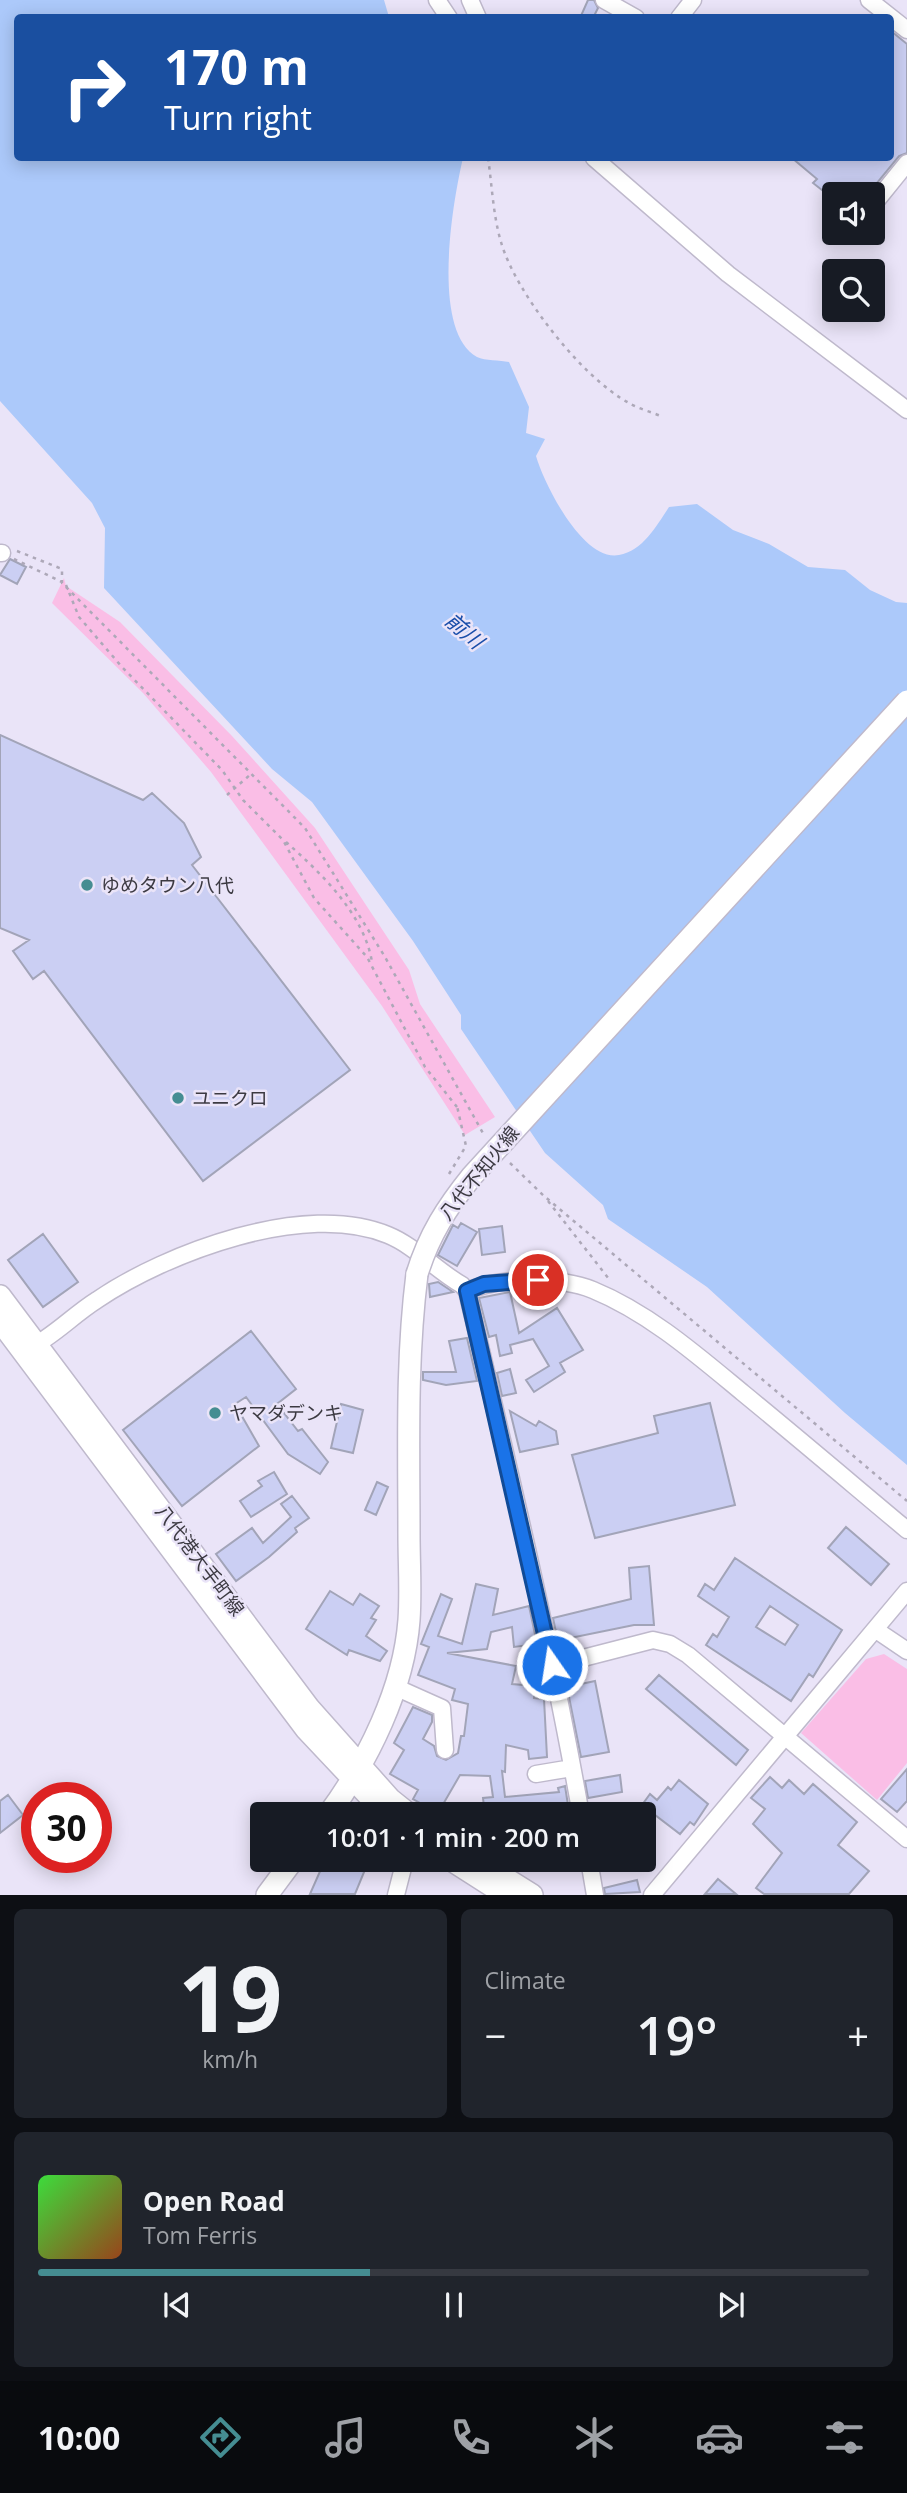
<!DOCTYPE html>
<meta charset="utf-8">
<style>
body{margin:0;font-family:"Open Sans","Noto Sans JP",sans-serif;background:#20242c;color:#f1f3f6;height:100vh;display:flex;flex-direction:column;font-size:26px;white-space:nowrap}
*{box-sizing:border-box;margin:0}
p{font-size:23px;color:#9ea1a6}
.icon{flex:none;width:38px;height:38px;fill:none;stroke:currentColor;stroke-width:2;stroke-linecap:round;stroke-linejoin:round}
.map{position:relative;height:1895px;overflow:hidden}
.sheet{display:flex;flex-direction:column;gap:14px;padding:14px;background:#0d0f14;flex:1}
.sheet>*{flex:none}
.guide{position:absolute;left:14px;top:14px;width:880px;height:147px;border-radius:7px;box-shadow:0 4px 18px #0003;background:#1a4fa0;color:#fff;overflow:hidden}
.fabs{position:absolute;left:822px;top:182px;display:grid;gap:14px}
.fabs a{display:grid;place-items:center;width:63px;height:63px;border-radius:7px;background:#171b24;box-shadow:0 4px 18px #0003;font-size:35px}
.speed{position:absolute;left:21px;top:1782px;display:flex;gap:14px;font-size:35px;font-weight:700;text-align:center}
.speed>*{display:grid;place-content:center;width:91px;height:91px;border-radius:50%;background:#171b24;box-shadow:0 4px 18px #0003;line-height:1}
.speed .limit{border:10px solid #d22;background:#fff;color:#111}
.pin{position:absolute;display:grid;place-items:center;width:60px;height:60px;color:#fff;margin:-30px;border:4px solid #fff;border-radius:50%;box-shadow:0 2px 7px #0007}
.me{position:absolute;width:77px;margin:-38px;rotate:347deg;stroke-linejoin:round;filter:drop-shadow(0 0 5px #0008)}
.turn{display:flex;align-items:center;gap:24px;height:147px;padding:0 35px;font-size:32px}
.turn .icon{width:91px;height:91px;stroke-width:2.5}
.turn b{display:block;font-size:49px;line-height:60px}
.big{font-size:52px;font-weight:600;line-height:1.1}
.sheet .card{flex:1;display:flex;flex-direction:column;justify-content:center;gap:10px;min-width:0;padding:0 24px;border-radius:10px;background:#20242c}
.sheet .dial{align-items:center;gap:0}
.dial b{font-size:91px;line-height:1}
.song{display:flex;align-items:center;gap:21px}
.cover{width:84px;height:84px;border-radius:10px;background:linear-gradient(135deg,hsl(120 70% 55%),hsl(20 70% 35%))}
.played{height:7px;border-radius:4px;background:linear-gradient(90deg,#458d92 40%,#363941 40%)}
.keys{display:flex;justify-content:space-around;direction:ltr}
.heat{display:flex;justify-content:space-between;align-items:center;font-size:38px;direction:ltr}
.sheet .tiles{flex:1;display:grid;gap:14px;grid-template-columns:1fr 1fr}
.card:last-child{grid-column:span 2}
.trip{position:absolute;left:250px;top:1802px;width:406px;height:70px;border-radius:7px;background:#171b24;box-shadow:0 4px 18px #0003;font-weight:600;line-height:70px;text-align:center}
.dock{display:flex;height:112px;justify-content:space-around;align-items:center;background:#090b0e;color:#9ea1a6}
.dock .icon{width:49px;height:49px}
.dock .selected{color:#458d92}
.dock b{font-size:32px;color:#f1f3f6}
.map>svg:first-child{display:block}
</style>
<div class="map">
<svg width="907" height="1895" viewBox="0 0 907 1895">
<rect width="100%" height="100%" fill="#eae4f8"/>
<!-- green -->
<path fill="#fabee6" d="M64,578L66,586L120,622L232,736L315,828L409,970L420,1004L495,1117L465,1135L382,1006L211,772L143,693L52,603Z
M884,1654L907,1669V1763L877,1800L801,1733L866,1659Z"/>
<!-- water -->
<path fill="#acc9fa" d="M0,0H384L389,17L18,18V158H463C453,200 430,331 477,357C485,361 500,360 509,362L529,407L526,433L545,439L536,456C544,484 583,562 619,555C643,551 657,525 669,507L697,504L733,530L769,544L808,567L845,570L870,590L896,602L907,603V1465L845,1413L707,1287L608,1219L603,1205L545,1153L461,1029V1015L413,941L312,802L272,769L104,588L105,528L92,503L0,401Z"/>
<!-- building -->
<path fill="#cbcff3" stroke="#a2a4b8" stroke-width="2" fill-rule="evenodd" d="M588,0H594L598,8L593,18H580Z
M891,31L907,44V153L899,156L868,194H827L813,183L817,179L792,158H891Z
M10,559L26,567L17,584L0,575Z
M0,735L143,800L152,793L184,823L201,857L192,865L350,1070L203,1181L44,971L33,979L13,951L29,940L0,928Z
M461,1223L477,1232L457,1266L438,1255L453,1225L458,1228Z
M502,1226L505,1252L482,1255L479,1229Z
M43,1234L78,1282L43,1307L8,1260Z
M438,1282L453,1292L430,1297L429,1284Z
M510,1292L519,1333L557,1308L583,1350L560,1363L565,1372L534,1392L526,1380L549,1366L533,1339L510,1345L512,1353L500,1356L496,1335L489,1337L479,1298Z
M251,1331L296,1389L277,1404L298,1431L302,1429L328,1462L320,1474L288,1454L246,1397L235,1404L259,1446L182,1506L123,1430Z
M467,1338L477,1381L446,1385L423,1380V1372H456L449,1341Z
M510,1369L516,1393L502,1396L497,1373Z
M710,1403L735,1505L595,1538L572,1455L658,1433L654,1416Z
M341,1404L363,1410L353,1453L331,1448Z
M510,1411L536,1426L539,1421L556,1431L558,1444L520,1452Z
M274,1472L287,1494L251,1517L240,1501L262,1486L258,1481Z
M377,1482L388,1487L376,1515L365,1510Z
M292,1496L309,1518L295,1528L297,1532L269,1557L236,1581L216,1554L252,1528L263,1543L291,1517L281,1504Z
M846,1527L889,1564L871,1585L828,1548Z
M735,1558L842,1630L813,1677L809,1674L791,1701L706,1645L713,1634L717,1637L729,1617L698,1596L705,1584L714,1590ZM770,1606L798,1625L785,1645L756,1627Z
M649,1566L654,1625H634L570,1638L572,1649L560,1651L553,1618L631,1599L629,1568Z
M476,1584L498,1589L493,1615L529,1606L537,1644L514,1647L512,1627L491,1632L487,1649L447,1653L516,1666L512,1684L535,1686L534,1698L544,1699L547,1757L529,1759L528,1750L506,1745L505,1772L502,1771L505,1797L559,1792L558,1788L565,1786L568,1805L552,1809L553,1815H485L483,1798L493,1797L490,1776L460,1775L438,1813L413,1799L418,1790L390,1774L404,1750L394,1743L413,1707L432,1715V1722L423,1739L434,1746L437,1756L446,1760L458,1753L461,1736H464L468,1704L452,1700L455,1689L418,1675L429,1647L421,1644L441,1594L452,1599L438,1636L462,1644Z
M330,1591L353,1605L360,1594L379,1606L371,1618L376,1620L366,1636L387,1651L380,1661L349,1650L347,1655L306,1629Z
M659,1675L748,1750L736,1765L646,1689Z
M595,1681L609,1752L581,1757L567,1687Z
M907,1769V1801L897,1812L881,1799Z
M620,1775L622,1792L588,1798L585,1781Z
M770,1777L782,1788L789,1780L804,1794L813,1784L857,1822L838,1845L869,1871L849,1894H764L756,1888L782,1853L753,1824L765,1809L751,1798Z
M679,1780L708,1804L694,1825L690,1822L680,1834L642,1805L650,1794L657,1800L668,1787L671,1790Z
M8,1795L23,1815L0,1833V1801Z
M325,1860H369L355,1894H310Z
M718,1879L736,1894H705Z
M637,1880L640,1892L605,1894L604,1888Z"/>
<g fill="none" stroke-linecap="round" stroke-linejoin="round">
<!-- minor casing -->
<g stroke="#bfb9cc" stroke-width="19">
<path id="minor" d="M437,0L449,18
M470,0L478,18
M604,0L636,18
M869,0L907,30
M679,18L693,0
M594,158L728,274L907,410
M873,205L907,163
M0,553H2
M467,1291C500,1277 560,1277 593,1290C649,1313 697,1355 743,1393C798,1438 852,1484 907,1530
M28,1349C53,1337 73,1315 97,1300C166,1253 306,1200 388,1235C415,1246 437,1271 462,1285L467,1291C508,1465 550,1639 581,1815
M876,1630L907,1651
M552,1666L653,1640L670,1644L688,1655L907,1839
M395,1687L442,1708L445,1750
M536,1774L572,1768
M589,1860L595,1895
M396,1895L405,1860
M652,1895L907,1591"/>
</g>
<!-- major casing -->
<g stroke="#bfb9cc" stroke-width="24">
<path id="major" d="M0,1296L309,1708L390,1799L410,1815
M0,1321L306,1729L387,1815
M328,1815C368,1761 404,1688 409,1620C411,1592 409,1563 409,1535C409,1448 406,1361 417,1274
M451,1860L506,1895
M494,1871L532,1895
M267,1895L293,1860"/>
</g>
<!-- path -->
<path stroke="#ada8b8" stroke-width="2.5" stroke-dasharray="3.5 5" stroke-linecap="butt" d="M488,158C492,185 493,215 501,242C515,292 582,378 629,403C639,409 652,412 663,417
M17,551L62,569V583L305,828L385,957L484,1135
M14,559L62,582
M66,585L79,617L122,667L222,770L243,800L283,840L314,898L367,957L425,1067L457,1107
M227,795L251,774
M286,842C321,873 364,914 372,962
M510,1163L544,1196L907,1501
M449,1174L466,1146L457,1106
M548,1201L609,1279"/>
<!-- minor -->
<use href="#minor" stroke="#fff" stroke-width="16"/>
<!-- major -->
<use href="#major" stroke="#fff" stroke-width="21"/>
<!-- major-bridge casing -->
<g stroke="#bfb9cc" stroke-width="24" stroke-linecap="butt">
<path id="major-bridge" d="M417,1274C429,1235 447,1207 472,1176L907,701"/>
</g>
<!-- major-bridge -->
<use href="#major-bridge" stroke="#fff" stroke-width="21"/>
</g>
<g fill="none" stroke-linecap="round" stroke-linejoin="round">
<!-- route casing -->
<g stroke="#114b97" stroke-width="18">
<path id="route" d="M538,1280L484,1284L467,1291L552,1665"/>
</g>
<!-- route -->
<use href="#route" stroke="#1a73e8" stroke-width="12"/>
</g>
<!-- markers -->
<g fill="#458d92" stroke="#eae4f8" stroke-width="2.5">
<circle cx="87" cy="885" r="7"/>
<circle cx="178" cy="1098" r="7"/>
<circle cx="215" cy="1413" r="7"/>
</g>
<g text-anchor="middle" stroke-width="5" stroke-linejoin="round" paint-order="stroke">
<!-- poi labels -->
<g font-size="19" fill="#3c3a42" stroke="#eae4f8" text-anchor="start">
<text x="101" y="892">ゆめタウン八代</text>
<text x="192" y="1105">ユニクロ</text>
<text x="229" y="1420">ヤマダデンキ</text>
</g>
<!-- street labels -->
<g font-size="19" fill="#3c3a42" stroke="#eae4f8">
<text transform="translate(479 1173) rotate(-51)" y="7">八代不知火線</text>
<text transform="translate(200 1560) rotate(53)" y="7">八代港大手町線</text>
</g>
<!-- water labels -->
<g font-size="21" font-style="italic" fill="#1a4eaa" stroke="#eae4f8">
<text transform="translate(464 631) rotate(41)" y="7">前川</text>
</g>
</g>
</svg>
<div class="fabs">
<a><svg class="icon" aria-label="sound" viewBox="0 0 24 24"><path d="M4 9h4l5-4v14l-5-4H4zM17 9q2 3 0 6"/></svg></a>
<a><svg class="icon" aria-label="search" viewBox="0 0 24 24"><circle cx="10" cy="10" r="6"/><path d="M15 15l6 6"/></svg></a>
</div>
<div class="speed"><div class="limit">30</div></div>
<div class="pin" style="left:538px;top:1280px;background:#d93025"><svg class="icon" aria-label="arrive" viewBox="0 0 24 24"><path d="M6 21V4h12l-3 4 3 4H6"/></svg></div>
<svg class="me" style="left:552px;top:1665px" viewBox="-20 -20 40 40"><circle r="17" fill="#1a73e8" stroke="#fff" stroke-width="3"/><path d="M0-11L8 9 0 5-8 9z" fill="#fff"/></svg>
<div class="trip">10:01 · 1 min · 200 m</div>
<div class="guide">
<div class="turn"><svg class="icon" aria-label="right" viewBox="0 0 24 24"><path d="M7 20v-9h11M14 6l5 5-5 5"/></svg><div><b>170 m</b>Turn right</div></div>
</div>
</div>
<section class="sheet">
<div class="tiles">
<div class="card dial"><b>19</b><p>km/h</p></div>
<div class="card"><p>Climate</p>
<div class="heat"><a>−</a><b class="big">19°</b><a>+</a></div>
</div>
<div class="card">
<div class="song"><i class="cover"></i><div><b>Open Road</b><p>Tom Ferris</p></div></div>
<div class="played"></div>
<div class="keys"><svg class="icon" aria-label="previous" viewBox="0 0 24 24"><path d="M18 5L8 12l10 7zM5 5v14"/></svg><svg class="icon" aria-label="pause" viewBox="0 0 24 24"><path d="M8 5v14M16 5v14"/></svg><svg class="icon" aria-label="next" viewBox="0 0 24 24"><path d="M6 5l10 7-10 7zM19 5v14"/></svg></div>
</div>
</div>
</section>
<nav class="dock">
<b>10:00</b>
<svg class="icon selected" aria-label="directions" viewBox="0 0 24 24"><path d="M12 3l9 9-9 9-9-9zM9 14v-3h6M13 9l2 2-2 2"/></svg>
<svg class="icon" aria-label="music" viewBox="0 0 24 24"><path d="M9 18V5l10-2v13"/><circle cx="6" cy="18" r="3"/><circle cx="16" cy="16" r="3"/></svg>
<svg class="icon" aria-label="phone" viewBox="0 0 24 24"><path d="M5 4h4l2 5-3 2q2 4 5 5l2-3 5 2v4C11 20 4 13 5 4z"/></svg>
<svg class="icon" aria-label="climate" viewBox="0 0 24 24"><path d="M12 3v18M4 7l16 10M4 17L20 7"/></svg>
<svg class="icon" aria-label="car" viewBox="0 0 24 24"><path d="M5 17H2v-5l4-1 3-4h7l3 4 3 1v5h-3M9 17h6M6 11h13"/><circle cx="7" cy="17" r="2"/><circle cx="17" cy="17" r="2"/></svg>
<svg class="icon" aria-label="filters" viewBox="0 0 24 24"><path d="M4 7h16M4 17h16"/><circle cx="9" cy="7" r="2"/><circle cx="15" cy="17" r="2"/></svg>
</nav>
